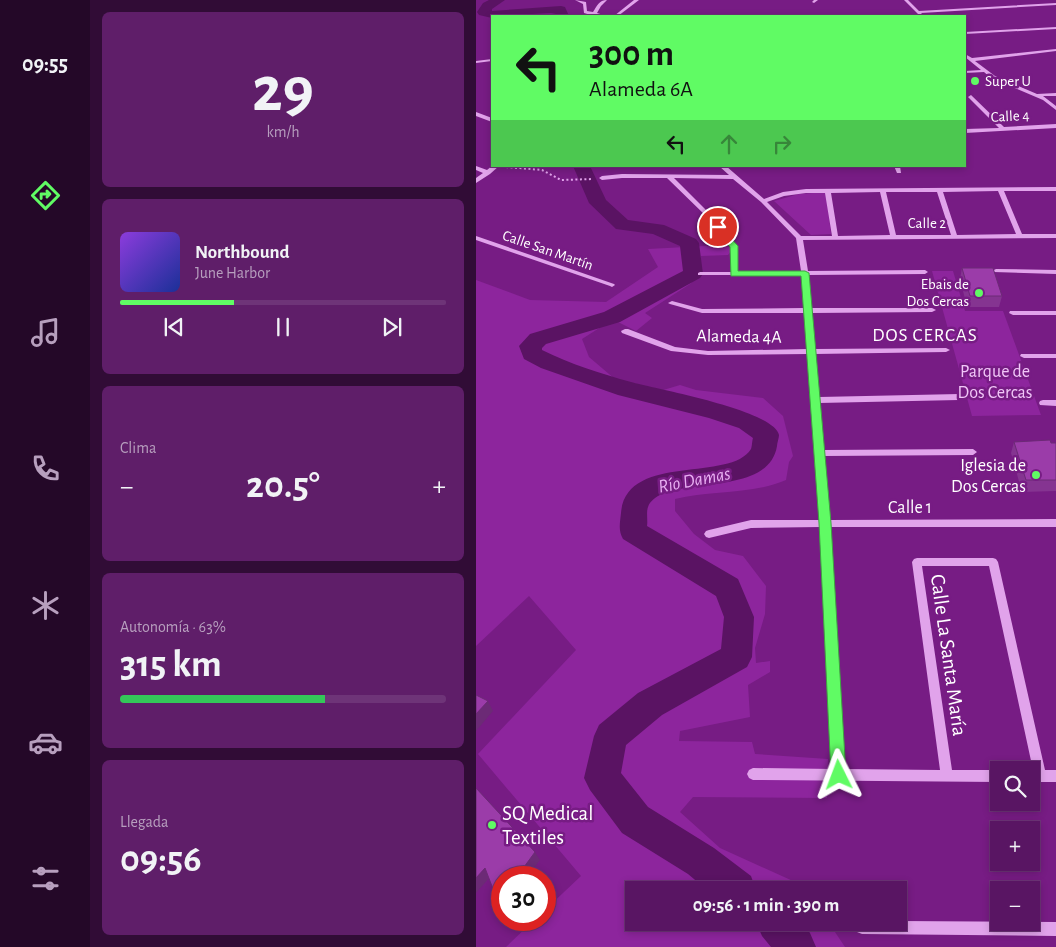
<!DOCTYPE html>
<html lang="es">
<meta charset="utf-8">
<style>
body{margin:0;font-family:"Alegreya Sans",sans-serif;background:#5f1e69;color:#f1f3f6;height:100vh;display:flex;flex-direction:column;font-size:19px;white-space:nowrap}
*{box-sizing:border-box;margin:0}
p{font-size:16px;color:#b79fbe}
.icon{flex:none;width:28px;height:28px;fill:none;stroke:currentColor;stroke-width:2;stroke-linecap:round;stroke-linejoin:round}
.map{position:relative;flex:1;overflow:hidden}
.side{display:flex;flex-direction:column;gap:12px;padding:12px;background:#310c36;width:386px}
.side>*{flex:none}
.top-card{position:absolute;left:15px;top:15px;width:475px;height:152px;border-radius:0px;box-shadow:0 2px 8px #0003,0 0 0 1px #6e3478;background:#60fb64;color:#111;overflow:hidden}
.tools{position:absolute;left:514px;top:761px;display:grid;gap:10px}
.tools a{display:grid;place-items:center;width:50px;height:50px;border-radius:0px;background:#591563;box-shadow:0 2px 8px #0003,0 0 0 1px #6e3478;font-size:25px}
.speed{position:absolute;left:15px;top:866px;display:flex;gap:10px;font-size:25px;font-weight:700;text-align:center}
.speed>*{display:grid;place-content:center;width:65px;height:65px;border-radius:50%;background:#591563;box-shadow:0 2px 8px #0003,0 0 0 1px #6e3478;line-height:1}
.speed .limit{border:8px solid #d22;background:#fff;color:#111}
.pin{position:absolute;display:grid;place-items:center;width:42px;height:42px;color:#fff;margin:-21px;border:2px solid #fff;border-radius:50%;box-shadow:0 1px 5px #0007}
.me{position:absolute;width:55px;margin:-28px;rotate:357deg;stroke-linejoin:round;filter:drop-shadow(0 0 4px #0008)}
.turn{display:flex;align-items:center;gap:18px;height:105px;padding:0 15px;font-size:22px}
.turn .icon{width:65px;height:65px;stroke-width:2.5}
.turn b{display:block;font-size:35px;line-height:42px}
.lanes{display:flex;align-items:center;height:48px;padding:0 15px;background:#0003;justify-content:center;gap:25px;direction:ltr}
.lanes .off{opacity:.35}
.big{font-size:38px;font-weight:700;line-height:1.1}
.side .card{flex:1;display:flex;flex-direction:column;justify-content:center;gap:8px;min-width:0;padding:0 18px;border-radius:8px;background:#5f1e69}
.side .dial{align-items:center;gap:0}
.dial b{font-size:65px;line-height:1}
.song{display:flex;align-items:center;gap:15px}
.cover{width:60px;height:60px;border-radius:8px;background:linear-gradient(135deg,hsl(270 70% 55%),hsl(230 70% 35%))}
.played{height:5px;border-radius:2px;background:linear-gradient(90deg,#60fb64 35%,#6e3478 35%)}
.keys{display:flex;justify-content:space-around;direction:ltr}
.heat{display:flex;justify-content:space-between;align-items:center;font-size:28px;direction:ltr}
.charge{height:8px;border-radius:4px;background:linear-gradient(90deg,#34c759 63%,#6e3478 0)}
.trip{position:absolute;left:149px;top:881px;width:282px;height:50px;border-radius:0px;background:#591563;box-shadow:0 2px 8px #0003,0 0 0 1px #6e3478;font-weight:700;line-height:50px;text-align:center}
main{display:flex;flex:1;min-height:0}
.tab-bar{display:flex;flex-direction:column;width:90px;justify-content:space-around;align-items:center;background:#240828;color:#b79fbe}
.tab-bar .icon{width:35px;height:35px}
.tab-bar .on{color:#60fb64}
.tab-bar b{font-size:22px;color:#f1f3f6}
.map>svg:first-child{display:block}
</style>
<main>
<nav class="tab-bar">
<b>09:55</b>
<svg class="icon on" aria-label="directions" viewBox="0 0 24 24"><path d="M12 3l9 9-9 9-9-9zM9 14v-3h6M13 9l2 2-2 2"/></svg>
<svg class="icon" aria-label="music" viewBox="0 0 24 24"><path d="M9 18V5l10-2v13"/><circle cx="6" cy="18" r="3"/><circle cx="16" cy="16" r="3"/></svg>
<svg class="icon" aria-label="phone" viewBox="0 0 24 24"><path d="M5 4h4l2 5-3 2q2 4 5 5l2-3 5 2v4C11 20 4 13 5 4z"/></svg>
<svg class="icon" aria-label="climate" viewBox="0 0 24 24"><path d="M12 3v18M4 7l16 10M4 17L20 7"/></svg>
<svg class="icon" aria-label="car" viewBox="0 0 24 24"><path d="M5 17H2v-5l4-1 3-4h7l3 4 3 1v5h-3M9 17h6M6 11h13"/><circle cx="7" cy="17" r="2"/><circle cx="17" cy="17" r="2"/></svg>
<svg class="icon" aria-label="filters" viewBox="0 0 24 24"><path d="M4 7h16M4 17h16"/><circle cx="9" cy="7" r="2"/><circle cx="15" cy="17" r="2"/></svg>
</nav>
<section class="side">
<div class="card dial"><b>29</b><p>km/h</p></div>
<div class="card">
<div class="song"><i class="cover"></i><div><b>Northbound</b><p>June Harbor</p></div></div>
<div class="played"></div>
<div class="keys"><svg class="icon" aria-label="previous" viewBox="0 0 24 24"><path d="M18 5L8 12l10 7zM5 5v14"/></svg><svg class="icon" aria-label="pause" viewBox="0 0 24 24"><path d="M8 5v14M16 5v14"/></svg><svg class="icon" aria-label="next" viewBox="0 0 24 24"><path d="M6 5l10 7-10 7zM19 5v14"/></svg></div>
</div>
<div class="card"><p>Clima</p>
<div class="heat"><a>−</a><b class="big">20.5°</b><a>+</a></div>
</div>
<div class="card"><p>Autonomía · 63%</p><b class="big">315 km</b><div class="charge"></div></div>
<div class="card"><p>Llegada</p><b class="big">09:56</b></div>
</section>
<div class="map">
<svg width="580" height="947" viewBox="0 0 580 947">
<rect width="100%" height="100%" fill="#771c84"/>
<!-- green -->
<path fill="#8d259d" d="M350,192L355,234L335,235L298,201L323,194Z
M229,246L258,247L252,255L225,256L224,274L214,284L169,313L176,318L160,331L140,321L128,325L106,339L113,357L140,380L184,391L204,385L220,390L287,398L307,416L317,456L313,462L310,480C276,495 235,490 199,499V511L218,534L239,550L267,556L290,586L289,614L279,648L280,663L294,661V672L272,685L274,717L204,731L203,741L276,742L279,754L352,759L351,798L217,797L204,812L244,848L328,886L331,890H158V922L353,923L369,947H30L58,920H69V910L105,876L2,754L100,650L53,596L0,646V280L54,300L130,302L182,267L172,249Z
M456,271H477L489,311H527L565,415L496,416Z"/>
<g fill="none" stroke-linecap="round" stroke-linejoin="round">
<!-- river -->
<path fill="#5a1363" fill-rule="evenodd" d="M13,0H29L16,9V11L85,6L89,7L93,16H81L80,14L75,13L16,16V18L3,15L1,12L7,3Z
M97,166H114L130,200L152,220L188,225L220,239L223,243L227,274L224,278L144,322L70,344L66,348V350C94,364 126,374 155,382C180,389 298,410 303,435C303,438 301,443 301,446C292,501 187,472 172,507C170,512 172,521 171,526L262,579L278,617L276,657L271,667L186,715L150,745L145,773L172,807L238,848L275,876L280,890H231L212,874L146,833L114,790L108,778L118,736L123,725L162,693L245,649L248,617L240,596L147,539C142,530 144,523 145,513C150,452 254,483 275,449C276,447 276,441 277,438L263,428L233,418L142,395L65,368L48,359L43,346L54,334L128,312L207,271L204,246L177,234L140,229L113,203Z
M280,922H326L334,933L340,947H295L286,936Z"/>
<!-- path -->
<path stroke="#e1a3eb" stroke-width="2" stroke-dasharray="2 2.5" stroke-linecap="butt" d="M30,167L66,170L85,180L117,179"/>
<!-- minor -->
<path fill="#e1a3eb" fill-rule="evenodd" d="M99,0L110,2L111,11L117,12C121,6 123,0 131,0L125,6L121,13L131,16H118L108,13L107,4Z
M158,0H163L142,16H138Z
M338,0H342L338,3L336,2Z
M428,0H432L443,11L580,3V5L445,13L448,16H444Z
M580,27V29L489,34V32Z
M580,49V51L499,61L519,76L561,94L580,93V96H567L580,106V110L567,100L515,78L508,72L489,73V71L505,70L489,57V54L496,58Z
M16,59V61L0,63V61Z
M495,95L528,127L580,124V128L489,133V129L523,128L492,97Z
M0,112L16,118V122L0,116Z
M0,166L11,170L16,166H23L14,174L0,183V178L7,173L0,170Z
M243,166H250L288,199L307,192L330,189L580,187V191H528L546,234H580V238L327,240L332,271L449,270L452,272L449,274L333,275L335,308H456L460,310L456,312L336,313L339,349L470,348L474,350L470,352L339,354L343,397L483,394L487,397L483,400L343,403L347,450L497,449L501,452L497,455L348,456L353,520L580,519V527H354L369,769L464,770L436,562L438,559L441,558H517L520,559L522,562L569,770H580V782H555V770H557L513,566H446L476,770H522V782L277,780L273,778L271,774L273,770L277,768L357,769L345,527L275,528L233,538L230,537L228,534L230,531L233,530L275,520H344L339,455L338,453L339,451L332,354L232,355L195,351L146,333L145,331L149,329H152L199,347L232,351L331,349L329,313H226L194,304L192,303L196,301L226,309L328,308L326,275H222V273L224,272H255V247L230,216L191,178H146L126,180L123,178L126,176L146,174L253,175ZM198,178L257,179L285,202L320,238L325,271L261,272V247L234,214ZM522,191L540,234L481,235L467,192ZM404,192L414,235L362,236L355,193ZM410,192H461L475,235H420ZM330,193H349L356,236H325L291,202L308,196Z
M418,166H424L425,173H421Z
M0,236L138,284L139,285L136,287L134,286L0,240Z
M520,269L580,270V274L518,272V270Z
M534,311H580V315H537L533,313Z
M545,354H580V358H548L544,356Z
M567,400H580V406L564,405L563,403L564,401Z
M422,921L580,922V936L386,934L381,932L379,927L381,922H422Z"/>
</g>
<!-- wall -->
<path fill="#853491" d="M486,268L526,296L523,307H491L484,279Z
M538,442L580,443V491L546,492L535,453Z"/>
<!-- shaded-wall -->
<path fill="#6c2a76" d="M12,701L17,711L0,731V714Z
M59,852L64,860L51,878H40Z
M9,868L15,876L0,893V878Z
M26,896V907L22,902Z"/>
<!-- building -->
<path fill="#9b3ca9" stroke="#6c2a76" d="M486,268H517L526,296H494Z
M574,440L575,443H580V480H550L538,442Z
M0,695L12,701L0,714Z
M0,788L59,852L40,878H26V896L22,902L9,868L0,878Z"/>
<!-- route -->
<path fill="#60fb64" stroke="#3ea341" d="M242,224L262,246V271H329L333,273L355,523L370,775L368,781L363,783L357,781L355,775L343,523L325,276H255L254,247L238,227Z"/>
<!-- markers -->
<g fill="#60fb64" stroke="#771c84" stroke-width="2">
<circle cx="499" cy="81" r="5"/>
<circle cx="503" cy="293" r="5"/>
<circle cx="560" cy="475" r="5"/>
<circle cx="16" cy="825" r="5"/>
</g>
<g text-anchor="middle" stroke-width="5" stroke-linejoin="round" paint-order="stroke">
<!-- far-poi labels -->
<g font-size="15" fill="#fff" stroke="#771c84" text-anchor="start">
<text x="509" y="86">Super U</text>
<text x="493" y="289" text-anchor="end">Ebais de<tspan x="493" dy="17">Dos Cercas</tspan></text>
</g>
<!-- far-street labels -->
<g font-size="15" fill="#fff" stroke="#771c84">
<text transform="translate(534 116) rotate(-3)" y="5">Calle 4</text>
<text x="451" y="228">Calle 2</text>
<text transform="translate(72 250) rotate(19)" y="5">Calle San Martín</text>
</g>
<!-- street labels -->
<g font-size="18" fill="#fff" stroke="#771c84">
<text transform="translate(263 336) rotate(1)" y="6">Alameda 4A</text>
<text x="434" y="513">Calle 1</text>
</g>
<!-- park labels -->
<g font-size="18" fill="#f1c7f8" stroke="#771c84">
<text x="519" y="377">Parque de<tspan x="519" dy="21">Dos Cercas</tspan></text>
</g>
<!-- poi labels -->
<g font-size="18" fill="#fff" stroke="#771c84" text-anchor="end">
<text x="550" y="471">Iglesia de<tspan x="550" dy="21">Dos Cercas</tspan></text>
</g>
<!-- neighbourhood labels -->
<g font-size="19" letter-spacing="1" fill="#fff" stroke="#771c84">
<text x="449" y="341">DOS CERCAS</text>
</g>
<!-- water labels -->
<g font-size="19" font-style="italic" fill="#e8aef2" stroke="#771c84">
<text transform="translate(218 479) rotate(-11)" y="7">Río Damas</text>
</g>
<!-- near-street labels -->
<g font-size="21" fill="#fff" stroke="#771c84">
<text transform="translate(473 655) rotate(82)" y="7">Calle La Santa María</text>
</g>
<!-- near-poi labels -->
<g font-size="21" fill="#fff" stroke="#771c84" text-anchor="start">
<text x="26" y="820">SQ Medical<tspan x="26" dy="24">Textiles</tspan></text>
</g>
</g>
</svg>
<div class="tools">
<a><svg class="icon" aria-label="search" viewBox="0 0 24 24"><circle cx="10" cy="10" r="6"/><path d="M15 15l6 6"/></svg></a>
<a>+</a>
<a>−</a>
</div>
<div class="speed"><div class="limit">30</div></div>
<div class="pin" style="left:242px;top:227px;background:#d93025"><svg class="icon" aria-label="arrive" viewBox="0 0 24 24"><path d="M6 21V4h12l-3 4 3 4H6"/></svg></div>
<svg class="me" style="left:363px;top:775px" viewBox="-20 -20 40 40"><path d="M0-17L14 15 0 8-14 15z" fill="#60fb64" stroke="#fff" stroke-width="4"/></svg>
<div class="trip">09:56 · 1 min · 390 m</div>
<div class="top-card">
<div class="turn"><svg class="icon" aria-label="left" viewBox="0 0 24 24"><path d="M17 20v-9H6M10 6l-5 5 5 5"/></svg><div><b>300 m</b>Alameda 6A</div></div>
<div class="lanes"><svg class="icon" aria-label="left" viewBox="0 0 24 24"><path d="M17 20v-9H6M10 6l-5 5 5 5"/></svg><svg class="icon off" aria-label="ahead" viewBox="0 0 24 24"><path d="M12 20V5M6 11l6-6 6 6"/></svg><svg class="icon off" aria-label="right" viewBox="0 0 24 24"><path d="M7 20v-9h11M14 6l5 5-5 5"/></svg></div>
</div>
</div>
</main>
